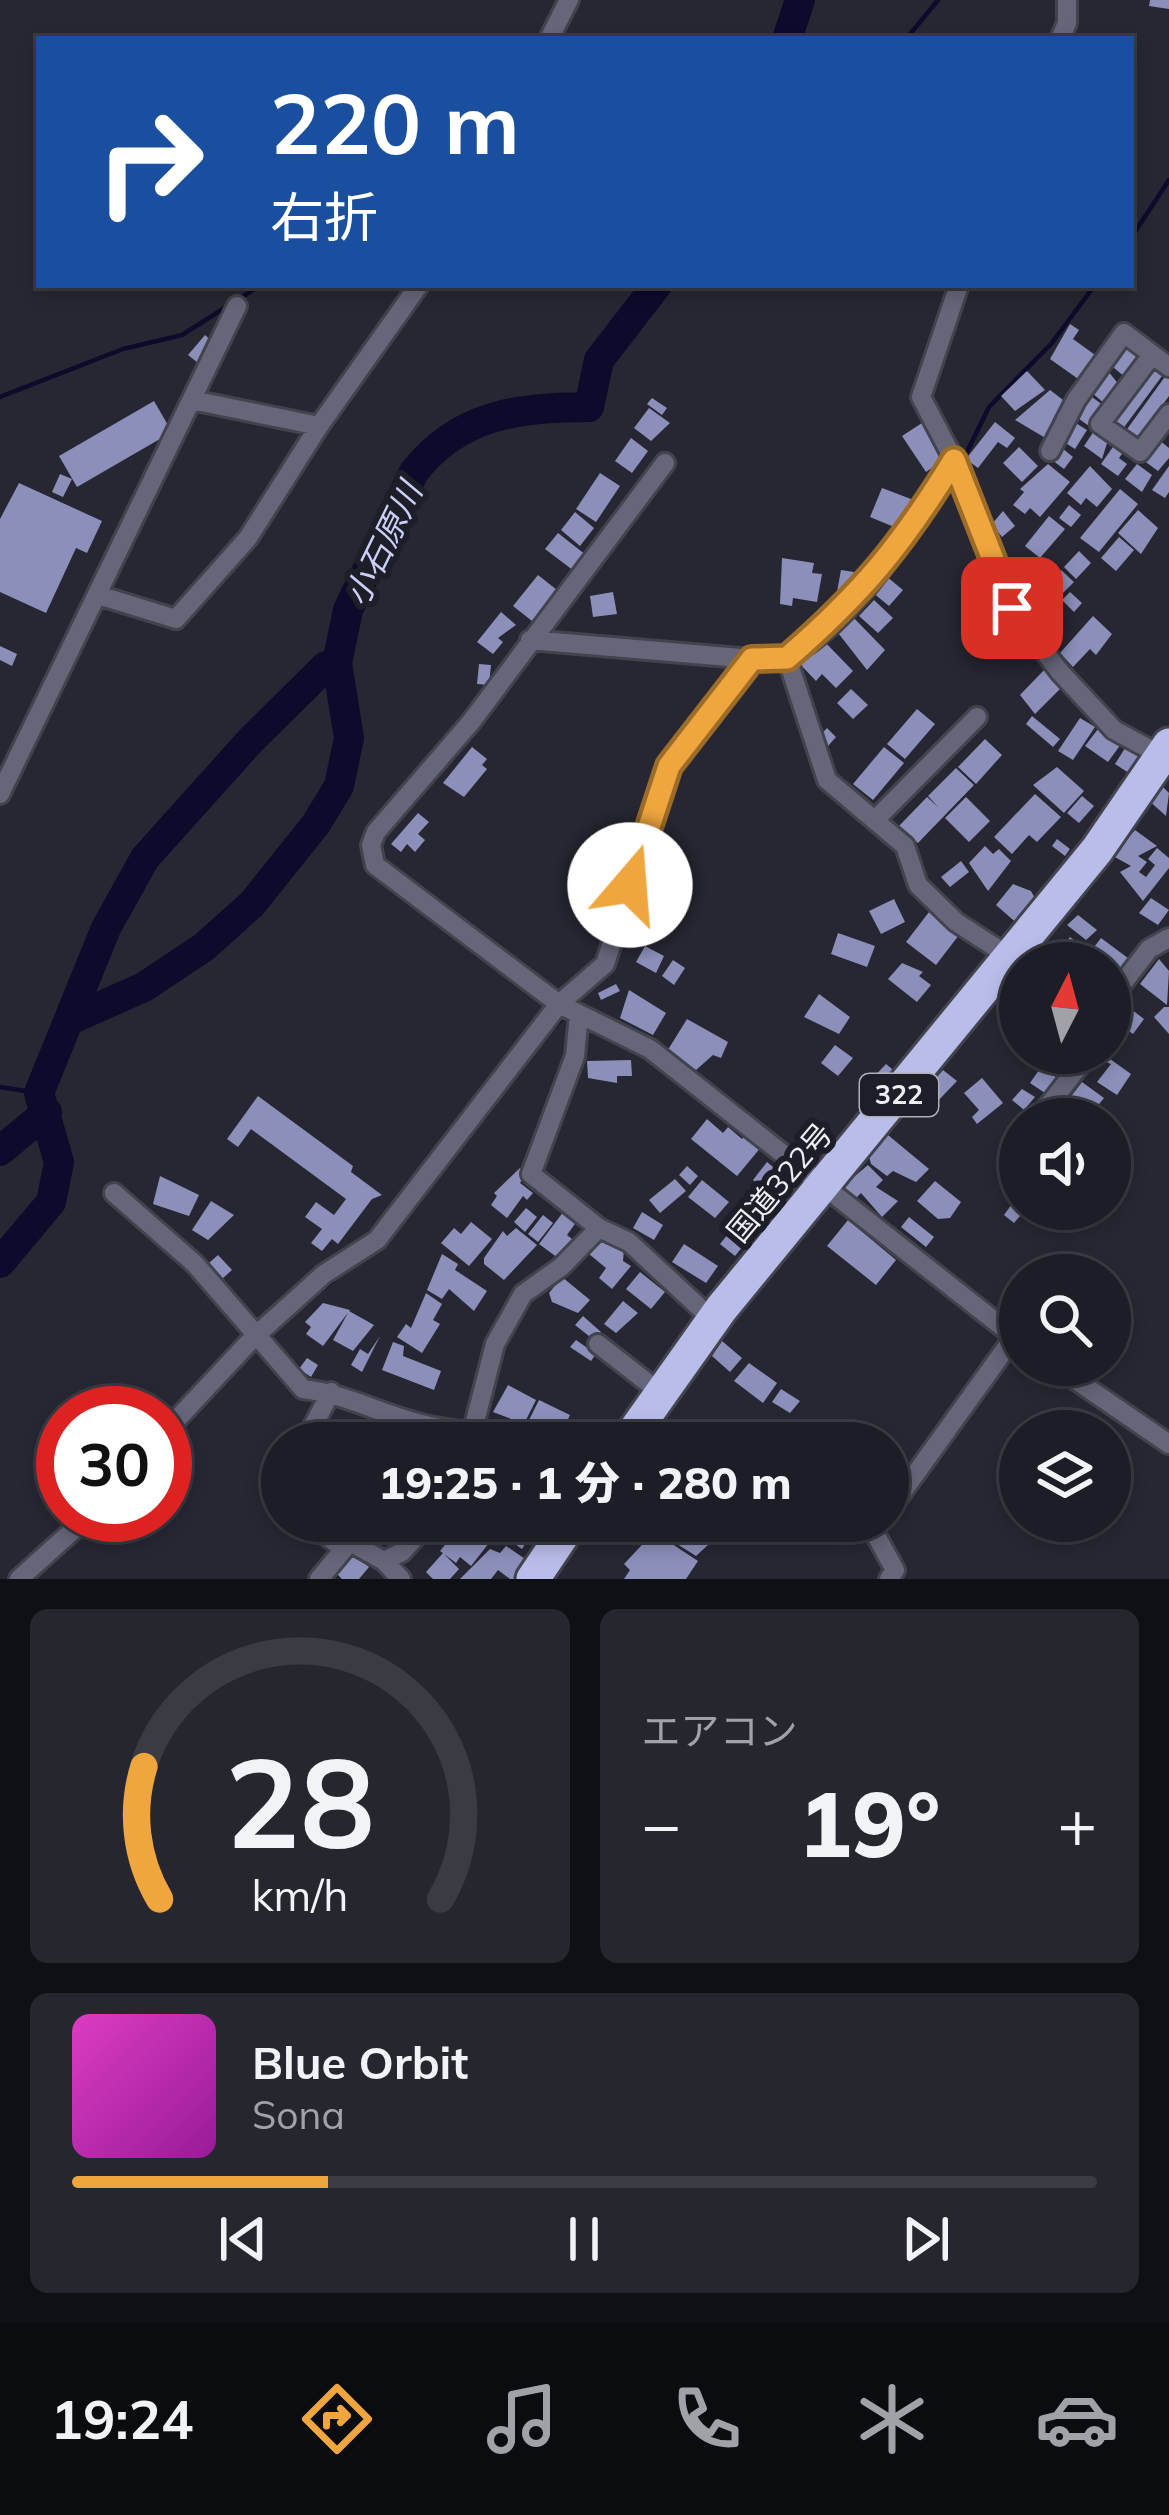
<!DOCTYPE html>
<html lang="ja">
<meta charset="utf-8">
<style>
body{margin:0;font-family:Mulish,"Noto Sans JP",sans-serif;background:#25262e;color:#f1f3f6;height:100vh;display:flex;flex-direction:column;font-size:45px;white-space:nowrap}
*{box-sizing:border-box;margin:0}
p{font-size:39px;color:#a0a2a7}
.icon{flex:none;width:66px;height:66px;fill:none;stroke:currentColor;stroke-width:2;stroke-linecap:round;stroke-linejoin:round}
.map{position:relative;height:1579px;overflow:hidden}
.sheet{display:flex;flex-direction:column;gap:30px;padding:30px;background:#0f1015;flex:1}
.sheet>*{flex:none}
.guide{position:absolute;left:36px;top:36px;width:1098px;height:252px;border-radius:0px;box-shadow:0 6px 18px #0003,0 0 0 3px #3a3b43;background:#1a4fa0;color:#fff;overflow:hidden}
.needle{width:78px;rotate:6deg}
.fabs{position:absolute;left:999px;top:942px;display:grid;gap:24px}
.fabs a{display:grid;place-items:center;width:132px;height:132px;border-radius:50%;background:#1c1d26;box-shadow:0 6px 18px #0003,0 0 0 3px #3a3b43;font-size:60px}
.speed{position:absolute;left:36px;top:1386px;display:flex;gap:24px;font-size:60px;font-weight:700;text-align:center}
.speed>*{display:grid;place-content:center;width:156px;height:156px;border-radius:50%;background:#1c1d26;box-shadow:0 6px 18px #0003,0 0 0 3px #3a3b43;line-height:1}
.speed .limit{border:18px solid #d22;background:#fff;color:#111}
.pin{position:absolute;display:grid;place-items:center;width:102px;height:102px;color:#fff;margin:-51px;border-radius:24px;box-shadow:0 6px 18px #0006}
.me{position:absolute;width:132px;margin:-66px;rotate:18deg;stroke-linejoin:round;filter:drop-shadow(0 0 9px #0008)}
.turn{display:flex;align-items:center;gap:42px;height:252px;padding:0 36px;font-size:54px}
.turn .icon{width:156px;height:156px;stroke-width:2.5}
.turn b{display:block;font-size:84px;line-height:102px}
.big{font-size:90px;font-weight:800;line-height:1.1}
.sheet .widget{flex:1;display:flex;flex-direction:column;justify-content:center;gap:18px;min-width:0;padding:0 42px;border-radius:18px;background:#25262e}
.sheet .dial{align-items:center;gap:0}
.dial svg{height:312px;overflow:visible;fill:none;stroke:#3a3b43;stroke-width:7;stroke-linecap:round;text-anchor:middle}
.dial text{fill:#f1f3f6;stroke:none}
.song{display:flex;align-items:center;gap:36px}
.cover{width:144px;height:144px;border-radius:18px;background:linear-gradient(135deg,hsl(310 70% 55%),hsl(300 70% 35%))}
.played{height:12px;border-radius:6px;background:linear-gradient(90deg,#f0a63e 25%,#3a3b43 25%)}
.keys{display:flex;justify-content:space-around;direction:ltr}
.heat{display:flex;justify-content:space-between;align-items:center;font-size:66px;direction:ltr}
.sheet .tiles{flex:1;display:grid;gap:30px;grid-template-columns:1fr 1fr}
.widget:last-child{grid-column:span 2}
.trip{position:absolute;left:261px;top:1422px;width:648px;height:120px;border-radius:60px;background:#1c1d26;box-shadow:0 6px 18px #0003,0 0 0 3px #3a3b43;font-weight:800;line-height:120px;text-align:center}
.tabs{display:flex;height:192px;justify-content:space-around;align-items:center;background:#0b0c0f;color:#a0a2a7}
.tabs .icon{width:84px;height:84px}
.tabs .selected{color:#f0a63e}
.tabs b{font-size:54px;color:#f1f3f6}
.map>svg:first-child{display:block}
</style>
<div class="map">
<svg width="1169" height="1579" viewBox="0 0 1169 1579">
<rect width="100%" height="100%" fill="#262732"/>
<g fill="none" stroke-linecap="round" stroke-linejoin="round">
<!-- stream -->
<path stroke="#0d0a2b" stroke-width="4.5" d="M906,39L938,0
M1131,238L1169,180
M0,397L123,349L182,335L261,285
M963,460L989,407L1051,344L1095,285
M625,932L679,774L743,685
M546,1035L567,1013
M0,1087L39,1093
M285,1321L340,1274
M165,1447L210,1397"/>
<!-- river -->
<path stroke="#0d0a2b" stroke-width="30" d="M787,39L800,0
M74,1018L144,987L204,947L252,904L316,824L339,786L349,738L337,663L348,610L414,472C459,414 520,407 589,407L599,360L657,285
M0,1151L47,1112
M0,1263L51,1202L59,1162L39,1093L106,928L145,858L251,740L326,666L337,663"/>
</g>
<!-- building -->
<path fill="#8c8fba" d="M1150,0H1169V9L1149,6Z
M1070,324L1079,330L1073,339L1098,357L1081,381L1050,359Z
M205,335L214,343L198,363L188,355Z
M1126,341L1139,352L1125,377L1108,363Z
M1154,364L1165,372L1122,430L1111,422Z
M1027,371L1045,390L1015,411L1001,396Z
M1108,371L1120,386L1105,404L1091,392Z
M1169,371V396L1137,440L1125,432Z
M1050,390L1067,403L1047,439L1015,420Z
M1089,395L1103,405L1089,426L1075,416Z
M652,398L667,408L662,415L647,404Z
M154,401L172,432L77,487L59,456Z
M649,408L670,423L651,441L634,428Z
M995,422L1015,438L1007,448L998,442L978,468L966,459Z
M1074,422L1087,430L1075,449L1061,440Z
M922,423L946,458L926,472L902,436Z
M1096,428L1109,437L1102,459L1084,446Z
M631,438L648,451L632,473L615,461Z
M1159,440L1169,448V458L1158,471L1143,460Z
M1115,444L1124,451L1119,458L1127,464L1118,476L1101,464Z
M1019,447L1038,466L1022,482L1003,463Z
M1062,448L1073,457L1064,469L1052,460Z
M1048,464L1070,482L1040,517L1030,508L1025,514L1013,505L1024,492L1020,489Z
M1137,464L1152,475L1142,492L1125,479Z
M1090,466L1112,489L1097,507L1086,498L1081,505L1067,493Z
M1169,466V492L1165,498L1152,490Z
M600,473L620,486L596,522L576,509Z
M60,474L72,479L63,497L52,492Z
M19,483L102,521L87,553L76,548L46,613L0,592V519Z
M882,488L911,499L899,529L870,517Z
M1120,489L1138,504L1099,552L1080,538Z
M1069,505L1081,515L1071,527L1059,518Z
M1138,510L1158,528L1141,554L1118,533Z
M1003,511L1015,526L1002,537L992,524Z
M575,512L594,528L580,546L561,530Z
M1049,516L1065,529L1040,558L1025,546Z
M558,533L586,555L574,571L545,549Z
M1119,537L1134,550L1116,571L1101,558Z
M1079,551L1091,563L1076,579L1064,567Z
M782,558L814,563L812,573L822,574L817,602L793,598L792,606L780,604Z
M841,570L854,572L849,595L837,592Z
M1061,570L1074,582L1058,598L1046,586Z
M538,575L557,590L532,621L513,606Z
M886,576L903,590L889,606L872,592Z
M1043,589L1055,599L1039,616L1027,606Z
M613,592L617,614L593,617L590,596Z
M1070,592L1082,603L1074,612L1062,600Z
M874,600L893,618L878,633L859,616Z
M501,612L516,625L498,638L503,642L493,654L477,642Z
M850,614L885,650L867,670L835,629Z
M1093,616L1112,634L1096,655L1090,649L1073,667L1060,653Z
M821,638L853,671L836,688L822,674L816,681L797,661Z
M0,646L17,654L12,666L0,660Z
M479,664L491,665L489,685L477,684Z
M1044,670L1062,687L1035,714L1020,695Z
M851,689L868,705L853,719L837,703Z
M917,709L935,724L905,759L887,744Z
M1032,716L1060,739L1053,747L1026,724Z
M1080,718L1095,727L1073,760L1058,751Z
M827,728L836,737L828,746L819,737Z
M1098,729L1121,744L1108,762L1085,746Z
M985,739L1002,755L976,784L958,767Z
M1127,745L1147,758L1135,777L1115,764Z
M472,747L487,759L482,765L487,769L464,797L443,783Z
M884,747L904,763L873,800L853,784Z
M1057,767L1084,791L1064,813L1033,785Z
M956,768L974,785L918,843L899,826L927,797L938,807L928,796Z
M1160,784L1169,793L1166,816L1147,799Z
M1035,794L1061,817L1037,842L1029,835L1012,854L994,837Z
M1082,796L1094,806L1079,823L1067,813Z
M966,797L990,821L969,842L945,818Z
M418,813L429,822L418,834L425,840L415,852L407,844L401,852L391,844Z
M1135,830L1157,846L1138,856L1147,862L1139,872L1146,877L1155,865L1148,859L1157,848L1169,858V868L1143,901L1120,872L1131,866L1113,856Z
M1057,839L1070,849L1065,856L1052,846Z
M985,846L993,854L999,849L1011,861L988,891L969,863Z
M961,861L969,872L950,887L941,877Z
M1013,884L1031,891L1038,904L1020,926L996,905Z
M1151,898L1169,910L1158,925L1139,913Z
M894,899L905,922L881,934L869,911Z
M929,912L959,935L936,965L906,942Z
M1078,915L1097,930L1086,940L1067,925Z
M838,933L875,946L867,967L831,954Z
M1070,937L1083,947L1065,963L1056,956Z
M1101,938L1132,961L1119,978L1110,963L1088,955Z
M645,946L664,956L656,973L636,962Z
M1037,951L1052,963H1027Z
M1159,959L1169,971L1167,1005L1140,984Z
M673,960L685,968L674,985L662,976Z
M902,963L923,972L919,976L931,985L917,1002L888,979Z
M616,984L620,991L601,1000L598,993Z
M629,990L666,1013L653,1035L620,1018Z
M819,994L850,1017L839,1034L804,1017Z
M1123,1003L1144,1019L1133,1034L1111,1018Z
M1164,1007H1169V1034L1154,1017Z
M687,1019L728,1042L721,1058L713,1055L696,1070L666,1053Z
M835,1045L853,1058L838,1076L821,1063Z
M1053,1053H1079L1067,1069L1050,1056Z
M1103,1054L1131,1074L1117,1095L1097,1082L1111,1064L1099,1059Z
M631,1060L632,1076H617V1083L588,1078L587,1061Z
M886,1064L905,1080L880,1105L862,1089Z
M1041,1067L1062,1081L1051,1097L1030,1083Z
M943,1070L957,1081L935,1104L923,1093Z
M982,1078L1003,1103L977,1124L972,1117L979,1110L964,1093Z
M1082,1082L1104,1098L1087,1119H1054Z
M1022,1089L1035,1097L1024,1110L1012,1100Z
M258,1096L353,1166L351,1172L382,1195L372,1199L338,1244L332,1239L322,1251L311,1243L322,1229L305,1217L316,1202L334,1215L346,1199L251,1129L238,1147L227,1139Z
M707,1119L723,1133L728,1127L742,1139L746,1133L762,1146L737,1176L691,1139Z
M888,1135L929,1169L916,1182L893,1171L887,1176L871,1164L869,1156Z
M767,1162L799,1188L785,1205L753,1180Z
M868,1165L883,1180L876,1187L898,1201L882,1217L861,1193L856,1198L843,1186Z
M687,1166L698,1176L690,1185L679,1175Z
M520,1168L527,1173L520,1183L533,1193L527,1200L523,1196L507,1218L491,1205L497,1196L494,1193Z
M160,1176L199,1195L189,1216L153,1204Z
M675,1179L686,1191L660,1213L649,1200Z
M702,1180L729,1202L715,1218L688,1197Z
M935,1181L961,1202L950,1218L938,1219L917,1201Z
M1017,1197L1020,1209H1026L1014,1223L1004,1215Z
M211,1201L234,1215L208,1240L192,1230Z
M526,1208L537,1217L525,1232L514,1222Z
M564,1211L577,1221L567,1235L577,1243L558,1258L539,1244Z
M642,1212L663,1225L654,1240L633,1228Z
M543,1215L553,1223L538,1242L528,1234Z
M909,1217L934,1237L926,1247L901,1227Z
M741,1218L756,1230L735,1256L720,1244Z
M848,1220L896,1260L876,1285L827,1246Z
M471,1222L492,1239L469,1266L441,1243L454,1228L461,1234Z
M516,1228L537,1245L504,1280L484,1264V1258L503,1231L507,1236Z
M601,1237L624,1250L623,1261L631,1266L612,1289L599,1278L606,1268L589,1254Z
M684,1244L718,1266L706,1283L672,1262Z
M442,1254L458,1264L455,1270L487,1291L474,1311L449,1289L442,1299L427,1290Z
M218,1255L232,1270L222,1279L208,1264Z
M640,1272L665,1292L651,1309L626,1289Z
M562,1277L590,1300L578,1313L552,1302L549,1293Z
M426,1293L442,1304L433,1320L440,1324L422,1353L397,1337L406,1324L411,1328Z
M623,1301L638,1313L616,1333L604,1324Z
M323,1303L350,1310L323,1346L306,1334L311,1327L305,1322Z
M349,1311L374,1325L353,1351L333,1340Z
M583,1316L601,1332L594,1340L575,1325Z
M380,1336L362,1372L351,1365L360,1349L368,1354Z
M576,1340L596,1354L591,1361L570,1347Z
M722,1341L742,1358L730,1372L712,1356Z
M393,1342L404,1346L403,1356L441,1371L434,1390L382,1370Z
M307,1358L318,1365L311,1377L299,1369Z
M749,1363L777,1383L763,1403L734,1381Z
M508,1385L536,1400L524,1424L493,1412Z
M781,1389L800,1401L790,1413L772,1402Z
M539,1400L570,1415L561,1433L530,1443L520,1438Z
M426,1431L442,1443H412Z
M364,1521H397L378,1549L361,1539L357,1530Z
M515,1521H558L544,1544L530,1536L522,1549L508,1539L517,1530Z
M656,1521H700L722,1532L696,1556L650,1527Z
M474,1523L489,1543L471,1566L460,1557L456,1563L440,1551L453,1535L460,1541Z
M399,1524L414,1535L407,1544L392,1533Z
M441,1527L451,1534L442,1545L433,1538Z
M654,1532L698,1561L686,1579H624L630,1570L624,1564Z
M506,1546L537,1567L528,1579H510L498,1570L491,1579H460L490,1549L500,1553Z
M443,1553L459,1569L450,1579H433L426,1572Z
M353,1554L369,1567L359,1579H342L336,1573Z"/>
<g fill="none" stroke-linecap="round" stroke-linejoin="round">
<!-- street casing -->
<g stroke="#42434d" stroke-width="24">
<path id="street" d="M549,39L569,0
M1060,39L1067,23V0
M959,285L921,397L956,464L1012,609L1060,672L1114,730L1162,756
M1152,355L1100,424L1140,452L1169,414
M192,400L319,426L419,285
M1050,451L1076,400L1124,333L1169,367
M665,463L471,722L376,832L371,845L375,865L559,1004L650,1049L1020,1341
M98,595L176,619L248,538L319,426
M530,640L752,659
M787,658L827,780L905,846L918,885L956,922L1016,961
M0,794L237,306
M875,820L977,717
M1110,1000L1149,949L1169,938
M579,1014L575,1056L531,1174L599,1228L629,1242L713,1320
M1042,1114L1089,1053
M114,1193L195,1264L303,1389C348,1394 386,1417 430,1426C460,1433 485,1430 513,1443
M598,1344L662,1394
M1054,1365L1169,1444
M165,1432L254,1337L324,1274L377,1240L559,1004L605,964L669,766L752,659C763,659 780,661 789,656C855,621 916,522 954,460
M470,1441L495,1344L523,1294L561,1267L599,1228
M304,1443L331,1392
M282,1494V1503
M888,1512L1014,1337
M307,1521L344,1549L319,1579
M881,1521L873,1530L895,1570L889,1579
M344,1549L350,1542L384,1561L402,1552L430,1521
M384,1561L401,1579
M19,1579L90,1515"/>
</g>
<!-- highway casing -->
<g stroke="#42434d" stroke-width="39">
<path id="highway" d="M626,1443L721,1309L1097,850L1169,745
M533,1579L572,1521"/>
</g>
<!-- street -->
<use href="#street" stroke="#656679" stroke-width="18"/>
<!-- highway -->
<use href="#highway" stroke="#b9bdea" stroke-width="33"/>
</g>
<g fill="none" stroke-linecap="round" stroke-linejoin="round">
<!-- route casing -->
<g stroke="#9c6c28" stroke-width="30">
<path id="route" d="M630,885L669,766L752,659L787,658C862,593 902,545 954,460L1012,608"/>
</g>
<!-- route -->
<use href="#route" stroke="#f0a63e" stroke-width="21"/>
</g>
<g text-anchor="middle" stroke-width="12" stroke-linejoin="round" paint-order="stroke">
<!-- shield labels -->
<rect fill="#1d1e28" stroke="#afb0b8" stroke-width="3" x="860" y="1074" width="78" height="42" rx="9"/>
<g font-size="27" font-weight="bold" fill="#eeeff6">
<text x="899" y="1104">322</text>
</g>
<!-- street labels -->
<g font-size="30" fill="#eeeff6" stroke="#1d1e28">
<text transform="translate(780 1183) rotate(-50)" y="10">国道322号</text>
</g>
<!-- water labels -->
<g font-size="33" font-style="italic" fill="#cbcff7" stroke="#1d1e28">
<text transform="translate(383 544) rotate(-64)" y="12">小石原川</text>
</g>
</g>
</svg>
<div class="fabs">
<a><svg class="needle" viewBox="-14 -14 28 28"><path d="M0-13l5 13h-10z" fill="#e53935"/><path d="M0 13l5-13h-10z" fill="#a0a2a7"/></svg></a>
<a><svg class="icon" aria-label="sound" viewBox="0 0 24 24"><path d="M4 9h4l5-4v14l-5-4H4zM17 9q2 3 0 6"/></svg></a>
<a><svg class="icon" aria-label="search" viewBox="0 0 24 24"><circle cx="10" cy="10" r="6"/><path d="M15 15l6 6"/></svg></a>
<a><svg class="icon" aria-label="layers" viewBox="0 0 24 24"><path d="M12 4l9 5-9 5-9-5zM3 14l9 5 9-5"/></svg></a>
</div>
<div class="speed"><div class="limit">30</div></div>
<div class="pin" style="left:1012px;top:608px;background:#d93025"><svg class="icon" aria-label="arrive" viewBox="0 0 24 24"><path d="M6 21V4h12l-3 4 3 4H6"/></svg></div>
<svg class="me" style="left:630px;top:885px" viewBox="-20 -20 40 40"><circle r="19" fill="#fff"/><path d="M0-13L10 11 0 6-10 11z" fill="#f0a63e"/></svg>
<div class="trip">19:25 · 1 分 · 280 m</div>
<div class="guide">
<div class="turn"><svg class="icon" aria-label="right" viewBox="0 0 24 24"><path d="M7 20v-9h11M14 6l5 5-5 5"/></svg><div><b>220 m</b>右折</div></div>
</div>
</div>
<section class="sheet">
<div class="tiles">
<div class="widget dial"><svg viewBox="0 0 100 80">
<path d="M14 69A42 42 0 1 1 86 69"/>
<path d="M14 69A42 42 0 0 1 10 35" stroke="#f0a63e"/>
<text x="50" y="56" font-size="32" font-weight="700">28</text>
<text x="50" y="72" font-size="11">km/h</text>
</svg></div>
<div class="widget"><p>エアコン</p>
<div class="heat"><a>−</a><b class="big">19°</b><a>+</a></div>
</div>
<div class="widget">
<div class="song"><i class="cover"></i><div><b>Blue Orbit</b><p>Sona</p></div></div>
<div class="played"></div>
<div class="keys"><svg class="icon" aria-label="previous" viewBox="0 0 24 24"><path d="M18 5L8 12l10 7zM5 5v14"/></svg><svg class="icon" aria-label="pause" viewBox="0 0 24 24"><path d="M8 5v14M16 5v14"/></svg><svg class="icon" aria-label="next" viewBox="0 0 24 24"><path d="M6 5l10 7-10 7zM19 5v14"/></svg></div>
</div>
</div>
</section>
<nav class="tabs">
<b>19:24</b>
<svg class="icon selected" aria-label="directions" viewBox="0 0 24 24"><path d="M12 3l9 9-9 9-9-9zM9 14v-3h6M13 9l2 2-2 2"/></svg>
<svg class="icon" aria-label="music" viewBox="0 0 24 24"><path d="M9 18V5l10-2v13"/><circle cx="6" cy="18" r="3"/><circle cx="16" cy="16" r="3"/></svg>
<svg class="icon" aria-label="phone" viewBox="0 0 24 24"><path d="M5 4h4l2 5-3 2q2 4 5 5l2-3 5 2v4C11 20 4 13 5 4z"/></svg>
<svg class="icon" aria-label="climate" viewBox="0 0 24 24"><path d="M12 3v18M4 7l16 10M4 17L20 7"/></svg>
<svg class="icon" aria-label="car" viewBox="0 0 24 24"><path d="M5 17H2v-5l4-1 3-4h7l3 4 3 1v5h-3M9 17h6M6 11h13"/><circle cx="7" cy="17" r="2"/><circle cx="17" cy="17" r="2"/></svg>
</nav>
